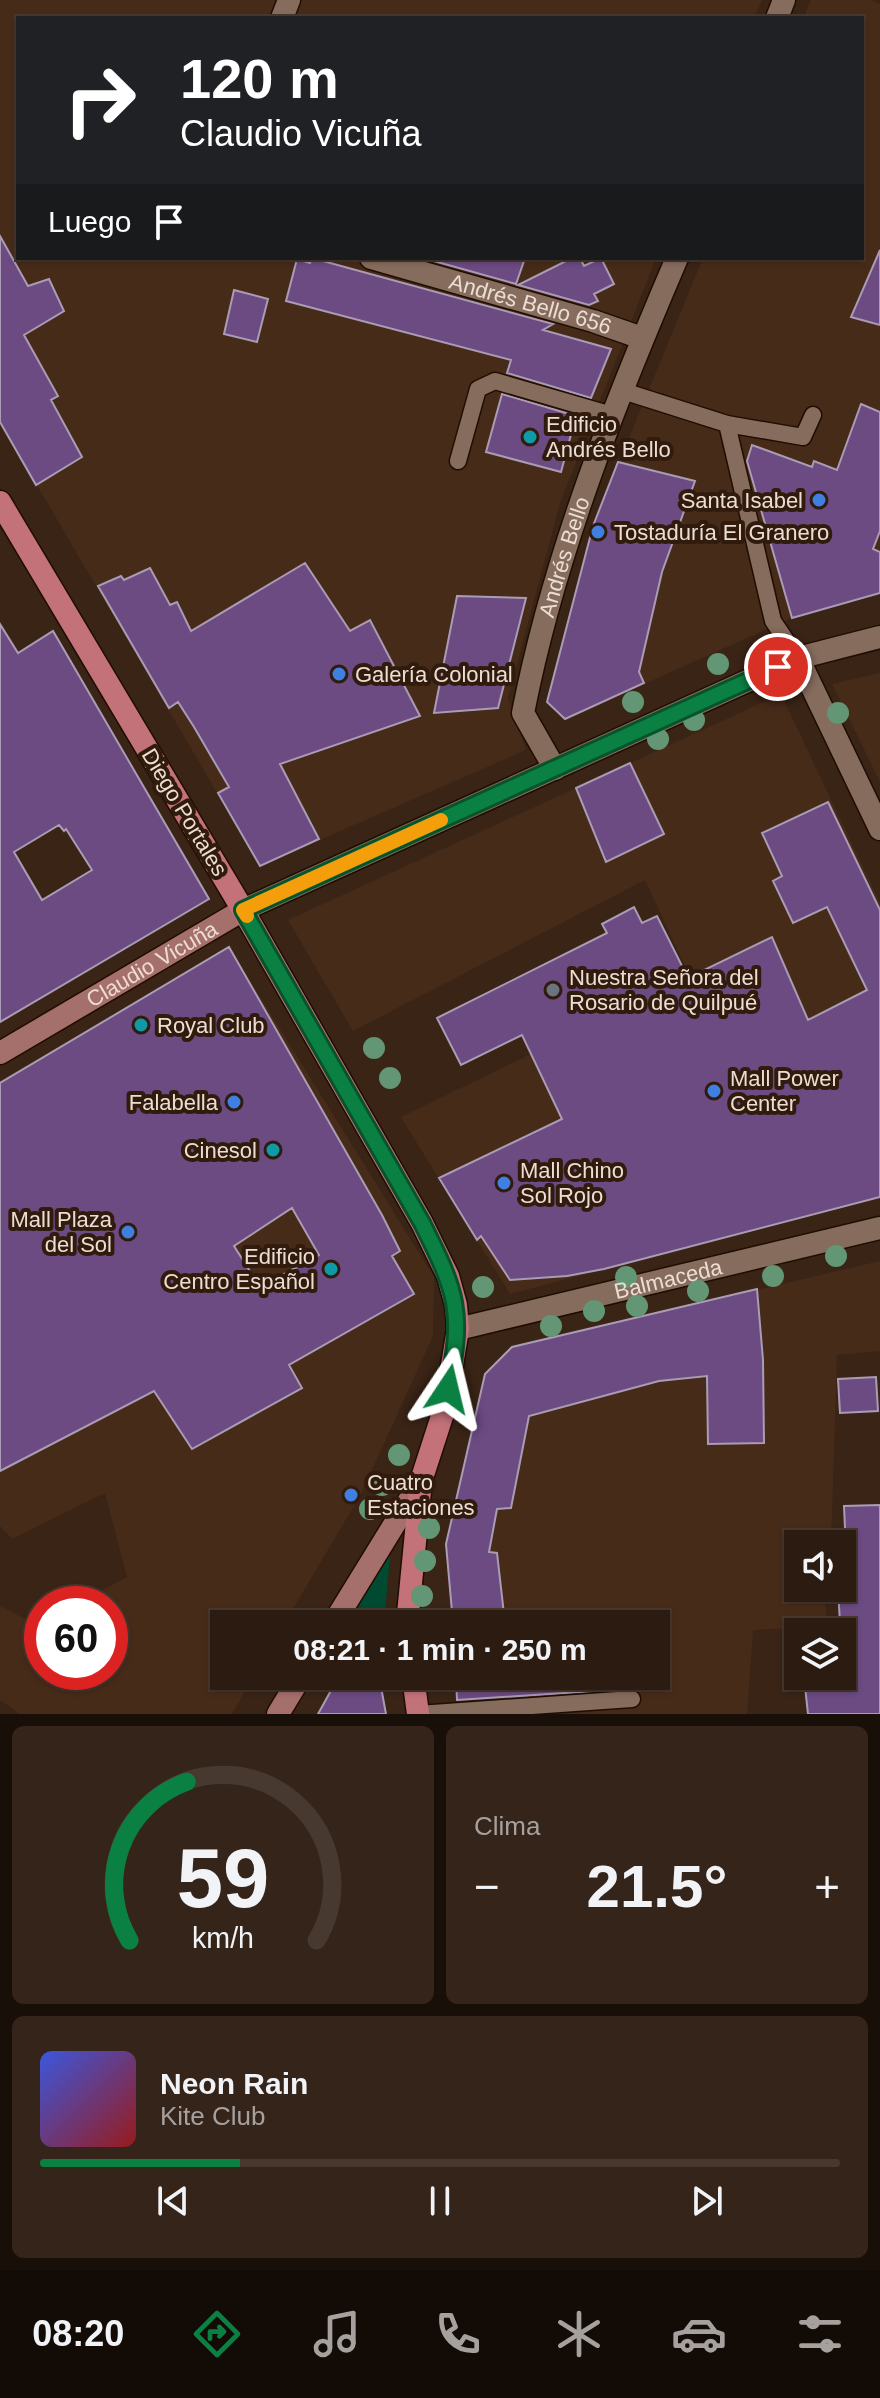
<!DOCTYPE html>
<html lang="es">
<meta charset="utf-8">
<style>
body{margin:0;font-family:Arial,sans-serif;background:#342419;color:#f1f3f6;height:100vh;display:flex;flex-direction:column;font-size:30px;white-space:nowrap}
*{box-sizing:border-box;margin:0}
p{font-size:26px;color:#a6a19f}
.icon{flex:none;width:44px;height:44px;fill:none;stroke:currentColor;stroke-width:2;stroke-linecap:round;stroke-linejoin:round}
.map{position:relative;height:1714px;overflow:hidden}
.sheet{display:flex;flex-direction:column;gap:12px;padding:12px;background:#180f09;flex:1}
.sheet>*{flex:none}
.banner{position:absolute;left:16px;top:16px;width:848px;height:244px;border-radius:0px;box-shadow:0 2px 6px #0004,0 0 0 2px #483930;background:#202124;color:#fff;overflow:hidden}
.controls{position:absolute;left:784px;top:1530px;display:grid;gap:16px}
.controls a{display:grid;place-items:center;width:72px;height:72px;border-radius:0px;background:#2c1b10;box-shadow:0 2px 6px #0004,0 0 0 2px #483930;font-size:40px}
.speed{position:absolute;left:24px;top:1586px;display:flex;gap:16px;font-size:40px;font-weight:700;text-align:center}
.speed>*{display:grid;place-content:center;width:104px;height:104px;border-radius:50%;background:#2c1b10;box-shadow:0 2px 6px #0004,0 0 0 2px #483930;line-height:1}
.speed .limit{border:12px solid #d22;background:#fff;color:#111}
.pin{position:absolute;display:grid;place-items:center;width:68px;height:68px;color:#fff;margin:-34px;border:4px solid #fff;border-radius:50%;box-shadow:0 2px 8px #0007}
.me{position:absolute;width:88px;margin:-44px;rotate:10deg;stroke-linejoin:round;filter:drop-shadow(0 0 6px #0008)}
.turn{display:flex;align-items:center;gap:28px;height:168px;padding:0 32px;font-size:36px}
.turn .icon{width:104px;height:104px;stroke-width:2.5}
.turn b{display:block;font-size:56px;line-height:68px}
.then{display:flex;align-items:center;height:76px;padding:0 32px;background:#0003;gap:16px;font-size:30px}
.big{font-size:60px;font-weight:700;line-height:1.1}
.sheet .tile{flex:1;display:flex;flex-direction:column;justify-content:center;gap:12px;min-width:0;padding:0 28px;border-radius:12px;background:#342419}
.sheet .dial{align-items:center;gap:0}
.dial svg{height:208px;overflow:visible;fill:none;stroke:#483930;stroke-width:7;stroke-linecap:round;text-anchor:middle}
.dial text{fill:#f1f3f6;stroke:none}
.song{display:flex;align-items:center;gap:24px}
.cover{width:96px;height:96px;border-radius:12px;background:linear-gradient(135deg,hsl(230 70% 55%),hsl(0 70% 35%))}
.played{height:8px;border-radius:4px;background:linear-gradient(90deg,#0b8043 25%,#483930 25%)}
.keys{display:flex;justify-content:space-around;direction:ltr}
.heat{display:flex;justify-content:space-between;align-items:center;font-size:44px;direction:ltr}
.sheet .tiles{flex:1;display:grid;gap:12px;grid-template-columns:1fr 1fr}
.tile:last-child{grid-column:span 2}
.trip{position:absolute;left:210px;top:1610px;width:460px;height:80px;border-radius:0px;background:#2c1b10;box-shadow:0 2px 6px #0004,0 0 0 2px #483930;font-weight:700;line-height:80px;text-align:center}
.tab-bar{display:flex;height:128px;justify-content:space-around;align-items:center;background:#120b06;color:#a6a19f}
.tab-bar .icon{width:56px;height:56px}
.tab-bar .current{color:#0b8043}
.tab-bar b{font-size:36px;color:#f1f3f6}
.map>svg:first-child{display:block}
</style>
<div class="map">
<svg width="880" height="1714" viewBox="0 0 880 1714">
<rect width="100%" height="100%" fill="#3a2416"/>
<!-- built -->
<path fill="#472b19" d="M0,0H762L754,18H18V258H656L560,503L508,698L526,750L260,866L0,422Z
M811,0H871L880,4V593L792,618L565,719L547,702L594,523L703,258H862V18H803Z
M880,673V782L832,684Z
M781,694L880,903V1197L510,1294L401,1117L690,977L645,880L353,1031L288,920Z
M229,947L434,1277L433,1336L361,1494L284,1624H224V1676H254L232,1714H20L0,1700V1606L37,1625L42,1623V1672H110V1604H77L127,1577L105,1493L12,1539L0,1526V1081Z
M880,1261V1351L837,1355L831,1544H798V1588H823L828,1626L753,1630L747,1714H459L456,1676H656V1624H453L446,1544L485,1374L509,1350L523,1345Z"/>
<!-- green -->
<path fill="#004a31" d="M386,1554L390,1556L384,1624H382L354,1615Z"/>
<!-- building -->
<path fill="#6c4a82" stroke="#aa9cb5" stroke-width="2" fill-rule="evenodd" d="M0,236L28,286L49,279L64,311L24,335L58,396L51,400L82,457L36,485L0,422Z
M880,250V325L851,317Z
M312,258L553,324L543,330L611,349L591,398L507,373L511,360L286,301L297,259L310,263Z
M423,258H525L516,284Z
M572,258H580L584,266L601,258L614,284L594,294L598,301L589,305L518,285Z
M234,290L268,299L257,342L224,334Z
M502,394L576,416L561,472L486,452Z
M861,404L880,412V531L873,549L880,552V593L792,618L747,461L752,445L812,467L814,461L837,470Z
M618,462L695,481L662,572L639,672L644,683L565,719L547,702L593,526Z
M305,563L350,631L370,620L420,716L280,764L319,839L260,866L218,793L229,787L194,727L178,702L169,708L98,586L121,576L124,580L150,568L170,605L177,602L191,631Z
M457,596L526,598L498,708L434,713Z
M0,624L18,653L53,631L209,899L0,1022ZM59,825L64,831L66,829L92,870L42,900L14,852Z
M630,763L664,834L606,862L576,788Z
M828,802L880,910V1197L604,1269L567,1276L510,1280L481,1236L477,1240L439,1178L562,1119L522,1035L461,1065L437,1018L607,933L602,924L634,907L642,923L657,916L688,978L772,937L808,1020L867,990L827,907L793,923L773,881L782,876L762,833Z
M229,947L382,1215L400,1251L392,1256L414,1294L289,1365L302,1388L192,1449L154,1391L0,1471V1083ZM292,1208L319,1255L260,1287L234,1246Z
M757,1289L763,1360L764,1443L708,1444L707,1376L659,1381L529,1416L511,1508L497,1509L489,1552L497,1553L505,1623H453L446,1544L485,1374L512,1347Z
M876,1377L878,1411L840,1413L838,1379Z
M880,1505V1714H808L804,1677L842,1676V1623H840L838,1588H842V1574H847L844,1506Z
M339,1676H379L386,1714H318Z
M456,1676H593L594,1691L457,1700Z"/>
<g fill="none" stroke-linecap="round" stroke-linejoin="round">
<!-- service casing -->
<g stroke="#200d02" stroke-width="19">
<path id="service" d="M623,391L727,424L773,621L798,658
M727,424L803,437L813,415
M458,461L478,389L495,381L612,415
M418,1714L632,1699"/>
</g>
<!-- minor casing -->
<g stroke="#200d02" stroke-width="25">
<g id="minor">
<path d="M282,18L289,0"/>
<path d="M777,18L784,0"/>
<path id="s1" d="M371,258L593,321L642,338"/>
<path d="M798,658L880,829"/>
<path id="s2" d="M555,769L523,713C554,555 614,405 677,258"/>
</g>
</g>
<!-- tertiary casing -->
<g stroke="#200d02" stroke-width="25">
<g id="tertiary">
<path d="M243,910L798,658L880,637"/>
<path id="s3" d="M458,1329L880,1228"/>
</g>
</g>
<!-- secondary casing -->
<g stroke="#200d02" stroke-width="25">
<g id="secondary">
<path id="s4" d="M0,1053L243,910"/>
<path d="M333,1624L421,1481"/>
<path d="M278,1714L301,1676"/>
</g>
</g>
<!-- primary casing -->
<g stroke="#200d02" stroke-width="25">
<path id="primary" d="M0,502L243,910L422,1223L448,1276L456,1305L458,1329L445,1407L421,1481L407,1624
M413,1676L418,1714"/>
</g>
<!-- service -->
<use href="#service" stroke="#866c5d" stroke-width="16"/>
<!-- minor -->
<use href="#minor" stroke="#866c5d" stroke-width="22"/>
<!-- tertiary -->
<use href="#tertiary" stroke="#866c5d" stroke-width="22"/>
<!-- secondary -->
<use href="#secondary" stroke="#a56f6b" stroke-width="22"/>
<!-- primary -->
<use href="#primary" stroke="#c4727a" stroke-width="22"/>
</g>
<!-- trees -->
<g fill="#629674">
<circle cx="718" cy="664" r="11"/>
<circle cx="633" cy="702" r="11"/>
<circle cx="838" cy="713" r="11"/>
<circle cx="694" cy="720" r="11"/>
<circle cx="658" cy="739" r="11"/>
<circle cx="374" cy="1048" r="11"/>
<circle cx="390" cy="1078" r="11"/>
<circle cx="836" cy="1256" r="11"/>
<circle cx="773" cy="1276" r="11"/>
<circle cx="626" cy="1277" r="11"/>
<circle cx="483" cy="1287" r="11"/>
<circle cx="698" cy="1291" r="11"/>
<circle cx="637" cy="1306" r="11"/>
<circle cx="594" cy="1311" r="11"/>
<circle cx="551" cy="1326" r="11"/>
<circle cx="399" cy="1455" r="11"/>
<circle cx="382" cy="1485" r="11"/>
<circle cx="370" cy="1509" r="11"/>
<circle cx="429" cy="1528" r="11"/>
<circle cx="425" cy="1561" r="11"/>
<circle cx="422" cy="1596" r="11"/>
</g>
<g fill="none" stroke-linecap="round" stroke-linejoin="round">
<!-- route casing -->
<g stroke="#07532c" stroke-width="20">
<path id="route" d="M448,1389C464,1311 457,1293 422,1223L243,910L778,667"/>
</g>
<!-- route -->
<use href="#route" stroke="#0b8043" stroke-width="14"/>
<!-- slow -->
<path stroke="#f59e0b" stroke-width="14" d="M247,916L243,910L441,820"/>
</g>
<!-- markers -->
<g fill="#0f9aa8" stroke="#301b0d" stroke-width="3">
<circle cx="530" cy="437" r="8"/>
<circle cx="141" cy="1025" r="8"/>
<circle cx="273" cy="1150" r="8"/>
<circle cx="331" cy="1269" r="8"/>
</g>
<g fill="#3f7fe0" stroke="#301b0d" stroke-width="3">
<circle cx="819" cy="500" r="8"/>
<circle cx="598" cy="532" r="8"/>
<circle cx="339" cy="674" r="8"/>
<circle cx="714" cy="1091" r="8"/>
<circle cx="234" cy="1102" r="8"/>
<circle cx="504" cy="1183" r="8"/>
<circle cx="128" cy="1232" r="8"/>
<circle cx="351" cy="1495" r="8"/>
</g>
<circle fill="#6b7280" stroke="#301b0d" stroke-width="3" cx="553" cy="990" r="8"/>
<g text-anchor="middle" stroke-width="8" stroke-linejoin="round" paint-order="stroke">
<!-- street labels -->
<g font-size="22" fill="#ecddd4" stroke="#301b0d">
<text dy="8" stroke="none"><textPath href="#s1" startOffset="166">Andrés Bello 656</textPath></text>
<text dy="8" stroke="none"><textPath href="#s2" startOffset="226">Andrés Bello</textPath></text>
<text transform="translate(185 812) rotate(59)" y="8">Diego Portales</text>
<text dy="8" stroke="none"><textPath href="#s4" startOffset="176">Claudio Vicuña</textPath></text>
<text dy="8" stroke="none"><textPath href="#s3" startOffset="216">Balmaceda</textPath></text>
</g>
<!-- poi labels -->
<g font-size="22" fill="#ecddd4" stroke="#301b0d" text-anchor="start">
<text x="546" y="432">Edificio<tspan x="546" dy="25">Andrés Bello</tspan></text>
<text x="803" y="508" text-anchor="end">Santa Isabel</text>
<text x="614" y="540">Tostaduría El Granero</text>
<text x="355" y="682">Galería Colonial</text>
<text x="569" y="985">Nuestra Señora del<tspan x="569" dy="25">Rosario de Quilpué</tspan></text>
<text x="157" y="1033">Royal Club</text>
<text x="730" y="1086">Mall Power<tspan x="730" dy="25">Center</tspan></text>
<text x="218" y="1110" text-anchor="end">Falabella</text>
<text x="257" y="1158" text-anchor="end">Cinesol</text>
<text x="520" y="1178">Mall Chino<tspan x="520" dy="25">Sol Rojo</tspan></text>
<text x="112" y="1227" text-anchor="end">Mall Plaza<tspan x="112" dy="25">del Sol</tspan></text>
<text x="315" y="1264" text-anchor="end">Edificio<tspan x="315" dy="25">Centro Español</tspan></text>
<text x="367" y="1490">Cuatro<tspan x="367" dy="25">Estaciones</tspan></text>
</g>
</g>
</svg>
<div class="controls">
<a><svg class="icon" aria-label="sound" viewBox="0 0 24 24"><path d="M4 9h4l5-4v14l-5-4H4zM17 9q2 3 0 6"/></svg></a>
<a><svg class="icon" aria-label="layers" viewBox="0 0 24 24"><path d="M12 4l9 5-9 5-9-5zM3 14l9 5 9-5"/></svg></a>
</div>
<div class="speed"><div class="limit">60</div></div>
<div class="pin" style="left:778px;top:667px;background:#d93025"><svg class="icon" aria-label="arrive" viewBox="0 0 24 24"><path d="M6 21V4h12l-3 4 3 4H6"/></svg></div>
<svg class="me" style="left:448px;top:1389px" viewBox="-20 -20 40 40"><path d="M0-17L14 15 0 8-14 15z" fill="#0b8043" stroke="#fff" stroke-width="4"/></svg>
<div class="trip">08:21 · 1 min · 250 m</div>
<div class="banner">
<div class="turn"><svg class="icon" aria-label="right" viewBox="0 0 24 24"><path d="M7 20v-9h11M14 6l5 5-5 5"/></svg><div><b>120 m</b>Claudio Vicuña</div></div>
<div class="then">Luego<svg class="icon" aria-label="arrive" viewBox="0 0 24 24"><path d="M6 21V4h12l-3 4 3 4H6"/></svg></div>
</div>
</div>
<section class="sheet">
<div class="tiles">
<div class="tile dial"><svg viewBox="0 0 100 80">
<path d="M14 69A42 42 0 1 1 86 69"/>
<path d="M14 69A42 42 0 0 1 36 8" stroke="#0b8043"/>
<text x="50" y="56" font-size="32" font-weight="700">59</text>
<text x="50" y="72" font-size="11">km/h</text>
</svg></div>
<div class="tile"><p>Clima</p>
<div class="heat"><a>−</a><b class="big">21.5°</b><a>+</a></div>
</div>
<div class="tile">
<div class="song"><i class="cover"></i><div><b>Neon Rain</b><p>Kite Club</p></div></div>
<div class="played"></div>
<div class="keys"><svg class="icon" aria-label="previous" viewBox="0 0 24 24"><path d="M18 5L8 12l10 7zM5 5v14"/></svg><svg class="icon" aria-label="pause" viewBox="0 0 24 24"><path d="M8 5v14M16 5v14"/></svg><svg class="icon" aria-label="next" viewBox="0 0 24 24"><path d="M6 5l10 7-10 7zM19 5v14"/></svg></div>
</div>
</div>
</section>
<nav class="tab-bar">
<b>08:20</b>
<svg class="icon current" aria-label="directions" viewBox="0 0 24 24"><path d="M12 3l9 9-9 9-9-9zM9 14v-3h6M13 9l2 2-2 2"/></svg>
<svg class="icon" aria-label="music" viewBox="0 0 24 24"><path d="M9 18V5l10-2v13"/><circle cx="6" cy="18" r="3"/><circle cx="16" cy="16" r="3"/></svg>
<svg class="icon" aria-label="phone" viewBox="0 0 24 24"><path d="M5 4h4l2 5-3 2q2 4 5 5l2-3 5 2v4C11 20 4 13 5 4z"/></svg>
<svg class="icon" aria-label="climate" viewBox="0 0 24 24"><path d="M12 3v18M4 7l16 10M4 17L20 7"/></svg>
<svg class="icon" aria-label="car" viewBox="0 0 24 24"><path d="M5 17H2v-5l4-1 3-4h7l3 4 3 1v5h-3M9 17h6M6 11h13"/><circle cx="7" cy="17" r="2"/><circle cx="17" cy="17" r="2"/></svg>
<svg class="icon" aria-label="filters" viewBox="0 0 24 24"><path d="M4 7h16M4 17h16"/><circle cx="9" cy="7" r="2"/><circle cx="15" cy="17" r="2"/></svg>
</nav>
